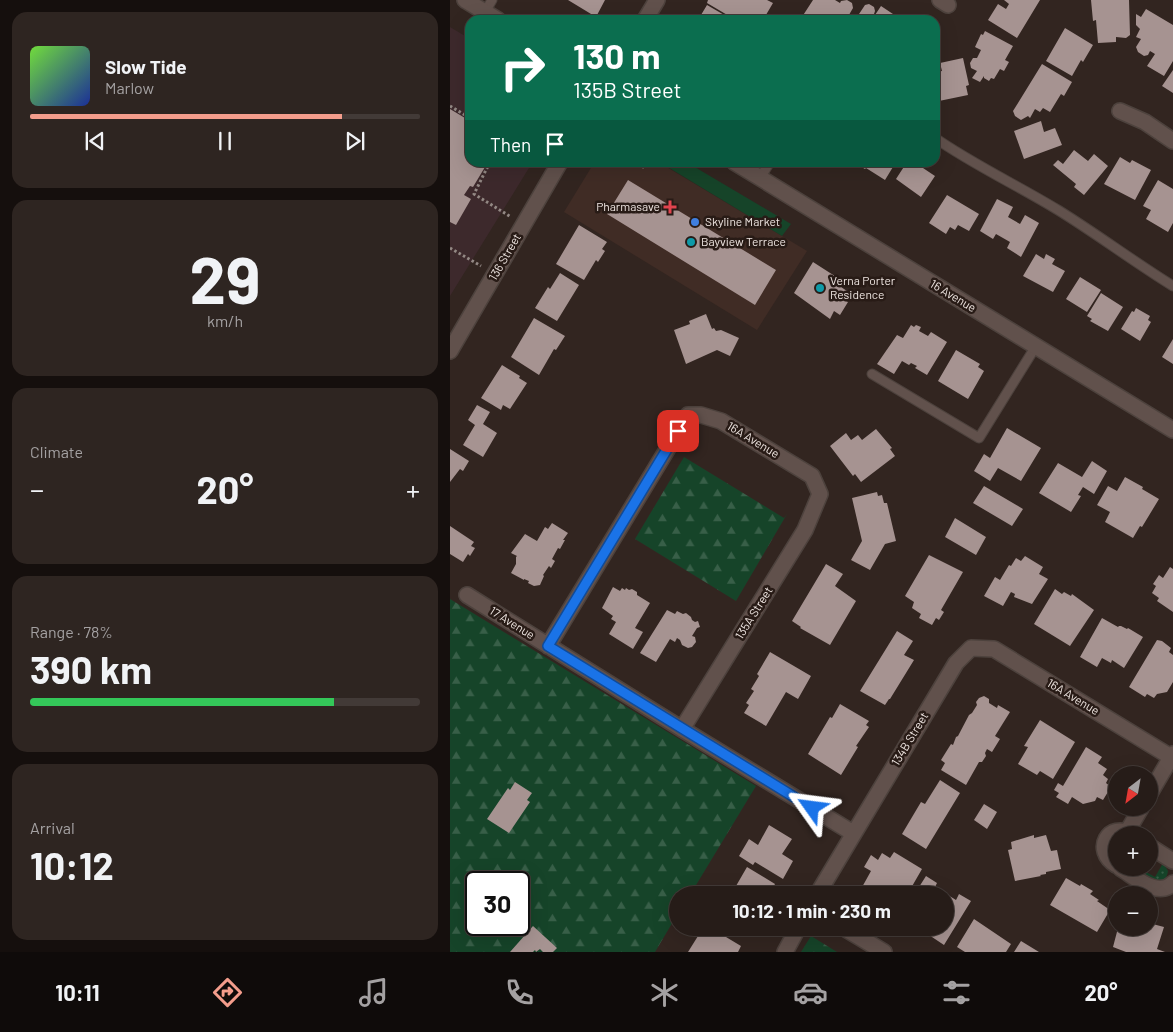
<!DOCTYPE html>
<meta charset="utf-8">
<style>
body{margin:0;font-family:Barlow,sans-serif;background:#2e2521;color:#f1f3f6;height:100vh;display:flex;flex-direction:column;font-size:19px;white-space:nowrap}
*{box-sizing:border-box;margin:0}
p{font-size:16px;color:#a4a1a2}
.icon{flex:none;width:28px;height:28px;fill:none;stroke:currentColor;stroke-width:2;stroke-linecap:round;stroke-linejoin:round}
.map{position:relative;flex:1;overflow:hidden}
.details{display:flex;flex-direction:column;gap:12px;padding:12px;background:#150f0d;width:450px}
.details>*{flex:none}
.top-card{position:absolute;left:15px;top:15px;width:475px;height:152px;border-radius:15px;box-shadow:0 5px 20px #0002,0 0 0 1px #423a37;background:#0b6e4f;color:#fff;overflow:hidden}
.needle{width:32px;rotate:211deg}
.fabs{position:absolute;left:658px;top:766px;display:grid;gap:10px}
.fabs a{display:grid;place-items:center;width:50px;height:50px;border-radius:50%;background:#261c18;box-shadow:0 5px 20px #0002,0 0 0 1px #423a37;font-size:25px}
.speed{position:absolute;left:15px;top:871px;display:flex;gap:10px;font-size:25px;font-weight:700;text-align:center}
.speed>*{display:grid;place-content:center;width:65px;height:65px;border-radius:50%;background:#261c18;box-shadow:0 5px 20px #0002,0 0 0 1px #423a37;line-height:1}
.speed .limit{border:2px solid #111;border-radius:8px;background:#fff;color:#111}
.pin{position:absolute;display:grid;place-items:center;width:42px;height:42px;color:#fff;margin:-21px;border-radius:10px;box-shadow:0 2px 8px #0006}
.me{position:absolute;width:55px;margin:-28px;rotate:301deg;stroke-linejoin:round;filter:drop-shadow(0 0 4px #0008)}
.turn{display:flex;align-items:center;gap:18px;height:105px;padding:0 25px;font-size:22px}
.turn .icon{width:65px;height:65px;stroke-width:2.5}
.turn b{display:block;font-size:35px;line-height:42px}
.then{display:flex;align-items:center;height:48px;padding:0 25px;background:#0003;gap:10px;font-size:19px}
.big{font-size:38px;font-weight:700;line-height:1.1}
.details .tile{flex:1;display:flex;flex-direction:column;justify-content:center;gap:8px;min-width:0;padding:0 18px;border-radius:15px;background:#2e2521}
.details .dial{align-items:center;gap:0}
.dial b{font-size:65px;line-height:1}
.song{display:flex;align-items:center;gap:15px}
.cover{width:60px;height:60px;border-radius:8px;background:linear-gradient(135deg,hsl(100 70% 55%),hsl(230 70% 35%))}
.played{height:5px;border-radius:2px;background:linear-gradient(90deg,#f49d8c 80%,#423a37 80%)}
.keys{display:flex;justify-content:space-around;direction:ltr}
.heat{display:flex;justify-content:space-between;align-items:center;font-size:28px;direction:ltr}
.charge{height:8px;border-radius:4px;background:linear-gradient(90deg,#34c759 78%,#423a37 0)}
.trip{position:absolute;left:219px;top:886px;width:285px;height:50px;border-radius:25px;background:#261c18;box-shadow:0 5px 20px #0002,0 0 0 1px #423a37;font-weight:700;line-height:50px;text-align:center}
.tabs{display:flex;height:80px;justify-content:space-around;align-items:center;background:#0f0b0a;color:#a4a1a2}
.tabs .icon{width:35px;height:35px}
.tabs .current{color:#f49d8c}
.tabs b{font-size:22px;color:#f1f3f6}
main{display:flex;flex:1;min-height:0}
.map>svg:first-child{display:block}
</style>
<main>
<section class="details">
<div class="tile">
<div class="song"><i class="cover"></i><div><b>Slow Tide</b><p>Marlow</p></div></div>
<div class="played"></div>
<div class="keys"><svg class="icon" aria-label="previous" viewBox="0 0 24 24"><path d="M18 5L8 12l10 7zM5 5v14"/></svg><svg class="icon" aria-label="pause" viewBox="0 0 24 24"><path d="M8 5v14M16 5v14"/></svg><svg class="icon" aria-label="next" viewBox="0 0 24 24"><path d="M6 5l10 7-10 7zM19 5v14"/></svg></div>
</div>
<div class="tile dial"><b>29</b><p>km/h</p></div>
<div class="tile"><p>Climate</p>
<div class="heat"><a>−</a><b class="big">20°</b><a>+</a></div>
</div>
<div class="tile"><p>Range · 78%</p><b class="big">390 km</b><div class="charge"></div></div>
<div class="tile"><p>Arrival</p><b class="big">10:12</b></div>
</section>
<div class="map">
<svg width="723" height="952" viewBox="0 0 723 952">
<defs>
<pattern id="forest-firs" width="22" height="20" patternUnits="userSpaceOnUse" patternTransform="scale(1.25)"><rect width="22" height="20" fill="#164429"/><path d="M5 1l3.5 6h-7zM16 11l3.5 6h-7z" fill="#385f48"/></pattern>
<pattern id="garden-dots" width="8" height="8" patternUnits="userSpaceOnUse" patternTransform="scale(1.25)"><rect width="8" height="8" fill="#164429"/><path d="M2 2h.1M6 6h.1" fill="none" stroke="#385f48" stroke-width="1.8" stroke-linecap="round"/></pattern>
</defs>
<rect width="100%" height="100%" fill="#322520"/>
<!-- built -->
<path fill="#402c25" d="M144,163H210L357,251L307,330L114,212Z"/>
<!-- education -->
<path fill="#3d292c" d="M0,27L20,39V162L82,163L0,296Z"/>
<!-- green -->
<path fill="#164429" d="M211,163H238L341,224L332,236Z"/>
<!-- forest -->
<path fill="url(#forest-firs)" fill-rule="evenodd" d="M234,457L334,518L337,514L286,601L185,539Z
M0,599L306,786L240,895H228L227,915L205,952H0ZM26,882H69V925H26Z
M361,936L387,952H351Z"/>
<!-- garden -->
<path fill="url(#garden-dots)" d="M713,863L718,871C715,892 693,873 683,868H689L705,877Z"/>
<!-- building -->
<path fill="#a69391" d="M118,0H155L146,17Z
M258,0H317L323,3L313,20H280L278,18L279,16L257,3Z
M363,0H385L390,3L391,1L397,0L402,3L403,8L396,20H350Z
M554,0H590L567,38L538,20L548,4L556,9L559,4Z
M641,0H679L680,35L676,38L666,37V42L648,43L646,20L643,21Z
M419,4L424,7L425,11L424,14L425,15L431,6L446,16L443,20H405L415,5Z
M257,5L276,16L274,20H248Z
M696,9L723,25V61L714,76L697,66L705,54L700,51L698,55L694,56L688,52L686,47L691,39L686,37L690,29L686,25V14L691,17Z
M615,28L643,45L633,62L631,60L622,76L596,61Z
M535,31L563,46L555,60L559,62L554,71L550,69L544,79L541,78L539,81L534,78V76L530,82L522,78L527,71L521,68L520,63L523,58H527L531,50L525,47L531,34L533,35Z
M513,58L519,85L516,86L518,95L489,101L485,84V72L492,71L490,63Z
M592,64L622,82L614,96L611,94L600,112L593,108L590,112L585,109L580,118L578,116L571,120L565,116L563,111Z
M723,70V93L712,86Z
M0,109L20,121V162H38L23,187L20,186L14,195L21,199L6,225L0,222Z
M591,121L594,132L605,128L612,145L574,159L564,131Z
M624,150L638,161L644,154L658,166L634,195L624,187L626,184L603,165L608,160L613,164Z
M670,157L680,163L682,160L701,170L685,200L654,184Z
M398,162H446L435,180L416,168L415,169L408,165L406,168Z
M457,162H464L485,176L471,197L446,179Z
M178,180L326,270L305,305L157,214Z
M708,180L723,189V223L718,232L696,219L701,210L693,206Z
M497,195L529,214L519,231L508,225L505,230L500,227L496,234L479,223Z
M547,199L563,207L558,217L570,224L575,215L589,223L571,257L557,248L560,242L546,234L543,239L530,231Z
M129,225L157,242L152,249L155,251L148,262L146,260L134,280L106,264Z
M586,254L594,259L596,254L605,259L602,264L615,271L603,292L573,276Z
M363,262L391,280L388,285L397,291L392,299L398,302L390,315L384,311L380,319L344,293Z
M110,273L129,285L107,321L85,308L98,287L100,289Z
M630,277L651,290L637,312L616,299Z
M651,293L673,307L658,331L640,321L642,319L637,316Z
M686,308L700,316L698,320L701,322L690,341L671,329L682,311L684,312Z
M256,314L262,329L264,328L266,331L271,330L289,338L280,356L267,350L236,364L224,330L240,324L239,321Z
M84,318L115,336L106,350L104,349L89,375L61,357Z
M461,325L464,327L466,325L471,327L469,331L478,336L481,332L497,342L477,375L465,368L467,366L461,363L459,365L452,361L444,374L427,364L447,335L453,338Z
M723,339V364L712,357Z
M506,350L530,364L528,367L534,371L518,399L488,381Z
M52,365L70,376L69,378L77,383L60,409L53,405L51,410L31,398Z
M27,405L40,412L33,424L47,433L33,457L13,445L25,425L18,420Z
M557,428L591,448L571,481L548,468L540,481L524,471L534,454L540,458Z
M426,429L442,448L440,449L445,456L411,482L405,474L403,476L380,446L396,433L401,440L408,435L412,440Z
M0,449L19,461L13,471L10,469L0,482Z
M642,461L657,471L644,494L633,487L628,495L631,496L621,512L589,493L608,463L632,477Z
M675,477L693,487L692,489L709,499L692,527L690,526L683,538L655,522L660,512L647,505L658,486L667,491Z
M534,486L573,509L562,526L523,503Z
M427,492L428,496L432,495L434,503H437L446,541L435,544L420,570L401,560L412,541L402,498Z
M505,518L536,537L526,555L495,537Z
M102,523L118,533L113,540H115L110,549L108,548L102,559L105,561L101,568L99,566L93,575L94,576L90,585L84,586L78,583L79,581L74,579V580L61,573L66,564V557L67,556L61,553L75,534L87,541L95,527L98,529Z
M0,526L24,542L21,546L25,548L20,556L18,554L13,562L0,554Z
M479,555L513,572L491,610L494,612L489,620L486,618L482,625L469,618L471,614L462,608L464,602L455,596Z
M575,556L593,567L589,574L598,579L582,604L564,597L565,594L561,592L553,606L534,596L545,577L550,580L559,565L561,566L566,558L571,561Z
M376,564L393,574L385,586L406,601L380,645L350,628L351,627L342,621Z
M720,567L723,569V612L707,601L709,598L702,593L706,586L703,584L709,575L713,578Z
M163,587L170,591L172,588L175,590L176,588L179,590L182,589L187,592V595L200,603L185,628L193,632L183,649L159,634L166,622L161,619L163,616L152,608Z
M605,589L612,594L614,592L621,596L622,594L644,610L620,646L584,624Z
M217,610L225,614L227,611L233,614L236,613L241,617L242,620L245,622L248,621L250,627L247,628L242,636L245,637L246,642L242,647L238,648L232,645L230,640L227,638L225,642L220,639L206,662L190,653Z
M652,618L668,627L669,626H671L677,629L678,628L693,637L674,668L662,660L661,663L652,658L647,667L630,657Z
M447,631L463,641L454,655L464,660L440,699H439L435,705L410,691Z
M707,640L712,641L721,648L719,652L723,655V682L717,692L707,694L704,698L697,694L695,697L679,687Z
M320,652L361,676L348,699L336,692L316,726L294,713L299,705L296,703L304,691L301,689L309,676L307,674Z
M534,696L539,699V703L547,708L548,705L560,712L545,736L550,739L542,752L537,749L535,753L536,756L532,762H529L516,785L491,770L495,763L491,760L501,744L503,745L506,737L508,736L519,715L522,713L527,705L526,702L529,698Z
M390,704L419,721L416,725L419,727L406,746L408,747L391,775L358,754L380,717L382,718Z
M590,720L625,742L603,779L590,771L587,775L568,764L578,747L574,746Z
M636,747L652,757L648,763L657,769L653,775L658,779L656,783L661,787L653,800L647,797L645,801L633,804L622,797L618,804L606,797L609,793L604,790L608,783L613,786Z
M490,780L510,793L476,849L452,834L471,802L475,804Z
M65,782L82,793L77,800L80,802L59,833L37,819L58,788L60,790Z
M534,804L547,812L537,829L524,820Z
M319,825L342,839L332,854L343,861L333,879L305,862L303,865L289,856L299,839L308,845Z
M584,835V838L596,835L601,851L607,850L611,869L596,872V874L590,875L591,876L565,881L558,850L562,849L561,842Z
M444,852L472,869L457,895H438L441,891L435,887L431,895H421L411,889L421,871L414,867L421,855L428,860L432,853L440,858Z
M297,867L325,884L319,895H273L279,887L286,886Z
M476,876L487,883L485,887L506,900L509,894L521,901L494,945L476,933L480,928H495V895H464Z
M616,878L630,886L631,884L643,891L640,894L649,900L647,901L660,910L647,932L600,905Z
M524,919L561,944L556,952H515L507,947Z
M699,923L714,927L707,949L715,952H676L663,947L668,928H699Z
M83,926L107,948L103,952H93L90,949L86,952L85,950L83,952H60Z
M253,928H261L291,946L288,952H238Z
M571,941L589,952H564Z"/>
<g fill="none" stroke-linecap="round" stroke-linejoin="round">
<!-- lane casing -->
<g stroke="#4d423d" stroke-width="11">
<path id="lane" d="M35,12L42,0
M485,138C524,165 567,185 608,210C647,234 684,262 723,286
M310,178L320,162
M422,374L529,438L586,346"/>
</g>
<!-- street casing -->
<g stroke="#4d423d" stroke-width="18">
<path id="street" d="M490,0L498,5
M670,111L695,122L723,141
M17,595L232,729L403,833
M98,646L238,415H251L271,421L362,476L370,494L355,530L232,729
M699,795L723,754
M677,832L691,808
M699,846L723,861
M666,865C642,850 659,820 682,835
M670,868C684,876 707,899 723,883
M367,895L506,663L521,648L544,649L721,757
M394,928L434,952
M335,952L348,928"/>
</g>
<!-- secondary casing -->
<g stroke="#4d423d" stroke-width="18">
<path id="secondary" d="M15,0L48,20
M195,20L207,0
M284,162L723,430
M0,351L110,162"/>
</g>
<!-- path -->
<path stroke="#938884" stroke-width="3" stroke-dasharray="2.5 2.5" stroke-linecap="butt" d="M0,106L20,118
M40,162L24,194L61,217
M192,168L195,162
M0,248L31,266"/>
<!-- lane -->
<use href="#lane" stroke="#61514c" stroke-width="9"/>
<!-- street -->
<use href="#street" stroke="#61514c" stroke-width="15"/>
<!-- secondary -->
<use href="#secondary" stroke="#61514c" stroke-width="15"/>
</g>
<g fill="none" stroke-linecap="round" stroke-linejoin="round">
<!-- route casing -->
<g stroke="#114b97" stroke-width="12">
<path id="route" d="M228,431L98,646L362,808"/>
</g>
<!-- route -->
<use href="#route" stroke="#1a73e8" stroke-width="9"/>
</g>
<!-- markers -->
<path fill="#e0444e" stroke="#281b16" stroke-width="2" d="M217.5 199.5h5v5h5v5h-5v5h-5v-5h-5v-5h5z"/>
<circle fill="#3f7fe0" stroke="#281b16" stroke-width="2" cx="245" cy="222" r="5"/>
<g fill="#0f9aa8" stroke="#281b16" stroke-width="2">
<circle cx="241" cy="242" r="5"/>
<circle cx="370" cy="288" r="5"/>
</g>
<g text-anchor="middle" stroke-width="5" stroke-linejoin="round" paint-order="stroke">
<!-- poi labels -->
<g font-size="12" fill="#efe6e2" stroke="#281b16" text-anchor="start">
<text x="210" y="211" text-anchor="end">Pharmasave</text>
<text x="255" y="226">Skyline Market</text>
<text x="251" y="246">Bayview Terrace</text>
<text x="380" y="285">Verna Porter<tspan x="380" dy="14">Residence</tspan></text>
</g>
<!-- street labels -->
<g font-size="12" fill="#efe6e2" stroke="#281b16">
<text transform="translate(55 257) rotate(-60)" y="4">136 Street</text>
<text transform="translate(503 296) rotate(31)" y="4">16 Avenue</text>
<text transform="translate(303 440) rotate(31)" y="4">16A Avenue</text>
<text transform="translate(304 613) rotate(-58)" y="4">135A Street</text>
<text transform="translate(62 623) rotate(32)" y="4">17 Avenue</text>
<text transform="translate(623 697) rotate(31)" y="4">16A Avenue</text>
<text transform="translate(460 739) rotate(-59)" y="4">134B Street</text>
</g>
</g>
</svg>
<div class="fabs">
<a><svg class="needle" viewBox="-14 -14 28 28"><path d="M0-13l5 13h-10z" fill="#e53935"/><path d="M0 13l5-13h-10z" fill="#a4a1a2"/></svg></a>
<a>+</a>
<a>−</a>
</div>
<div class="speed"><div class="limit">30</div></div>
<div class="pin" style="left:228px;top:431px;background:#d93025"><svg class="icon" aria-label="arrive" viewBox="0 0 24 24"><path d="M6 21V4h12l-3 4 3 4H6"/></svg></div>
<svg class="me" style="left:362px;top:808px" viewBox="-20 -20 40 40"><path d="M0-17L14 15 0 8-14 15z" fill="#1a73e8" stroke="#fff" stroke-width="4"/></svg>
<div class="trip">10:12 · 1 min · 230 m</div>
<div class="top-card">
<div class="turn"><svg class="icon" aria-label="right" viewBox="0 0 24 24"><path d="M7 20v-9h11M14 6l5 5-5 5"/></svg><div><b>130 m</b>135B Street</div></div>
<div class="then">Then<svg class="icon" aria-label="arrive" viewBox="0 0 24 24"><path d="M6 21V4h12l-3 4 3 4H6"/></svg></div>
</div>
</div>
</main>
<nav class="tabs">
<b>10:11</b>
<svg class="icon current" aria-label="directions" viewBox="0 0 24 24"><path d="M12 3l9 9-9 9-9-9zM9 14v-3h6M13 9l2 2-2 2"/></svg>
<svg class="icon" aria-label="music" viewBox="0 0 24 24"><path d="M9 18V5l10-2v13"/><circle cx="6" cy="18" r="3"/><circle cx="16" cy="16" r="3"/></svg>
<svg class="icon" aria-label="phone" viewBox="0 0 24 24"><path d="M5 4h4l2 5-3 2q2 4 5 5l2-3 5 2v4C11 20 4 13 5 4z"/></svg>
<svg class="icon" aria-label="climate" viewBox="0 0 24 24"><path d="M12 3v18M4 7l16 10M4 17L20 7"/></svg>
<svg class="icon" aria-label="car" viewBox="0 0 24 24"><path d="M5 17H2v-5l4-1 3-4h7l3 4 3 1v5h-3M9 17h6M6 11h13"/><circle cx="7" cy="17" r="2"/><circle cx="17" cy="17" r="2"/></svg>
<svg class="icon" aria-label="filters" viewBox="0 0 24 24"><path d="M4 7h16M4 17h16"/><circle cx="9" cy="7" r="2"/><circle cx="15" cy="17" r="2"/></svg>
<b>20°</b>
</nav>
